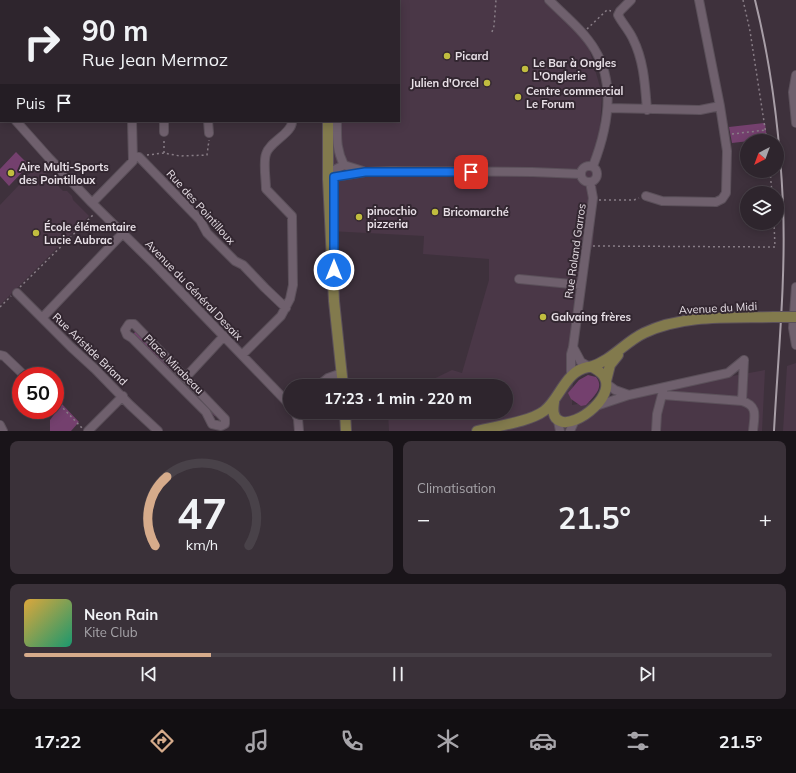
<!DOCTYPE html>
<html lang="fr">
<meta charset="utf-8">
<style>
body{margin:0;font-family:Mulish,sans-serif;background:#3a3139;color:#f1f3f6;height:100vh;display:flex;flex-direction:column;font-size:15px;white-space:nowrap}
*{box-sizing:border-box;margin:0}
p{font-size:13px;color:#a7a5aa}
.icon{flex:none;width:22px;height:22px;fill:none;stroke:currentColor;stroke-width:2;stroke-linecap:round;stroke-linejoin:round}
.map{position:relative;height:431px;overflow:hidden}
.sheet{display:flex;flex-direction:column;gap:10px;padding:10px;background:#191419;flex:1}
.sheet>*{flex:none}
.top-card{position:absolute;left:0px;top:0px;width:400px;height:122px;box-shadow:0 2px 10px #0003,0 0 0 1px #494249;background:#2e252d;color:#f1f3f6;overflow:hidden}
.needle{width:26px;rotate:221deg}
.tools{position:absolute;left:740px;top:134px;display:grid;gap:8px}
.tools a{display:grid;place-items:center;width:44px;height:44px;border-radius:50%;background:#2e252d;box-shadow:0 2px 10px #0003,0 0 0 1px #494249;font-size:20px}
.speed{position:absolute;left:12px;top:367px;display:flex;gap:8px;font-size:20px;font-weight:700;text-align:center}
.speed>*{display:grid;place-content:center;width:52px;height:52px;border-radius:50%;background:#2e252d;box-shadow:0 2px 10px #0003,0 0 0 1px #494249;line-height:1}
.speed .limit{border:6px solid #d22;background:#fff;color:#111}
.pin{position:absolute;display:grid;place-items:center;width:34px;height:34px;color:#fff;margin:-17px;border-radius:8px;box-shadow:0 2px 6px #0006}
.me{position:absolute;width:44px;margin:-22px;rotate:0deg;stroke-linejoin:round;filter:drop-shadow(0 0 3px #0008)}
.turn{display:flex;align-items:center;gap:14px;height:84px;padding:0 16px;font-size:18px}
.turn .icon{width:52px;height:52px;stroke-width:2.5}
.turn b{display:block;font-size:28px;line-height:34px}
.then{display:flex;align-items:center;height:38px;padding:0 16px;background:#0003;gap:8px;font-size:15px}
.big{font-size:30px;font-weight:700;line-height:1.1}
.sheet .tile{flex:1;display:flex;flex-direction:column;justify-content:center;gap:6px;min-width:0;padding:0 14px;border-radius:8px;background:#3a3139}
.sheet .dial{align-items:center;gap:0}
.dial svg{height:104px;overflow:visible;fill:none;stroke:#494249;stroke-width:7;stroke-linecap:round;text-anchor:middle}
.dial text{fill:#f1f3f6;stroke:none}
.song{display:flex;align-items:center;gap:12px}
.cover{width:48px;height:48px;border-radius:6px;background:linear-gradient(135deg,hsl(40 70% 55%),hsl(160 70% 35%))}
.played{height:4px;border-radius:2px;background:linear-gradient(90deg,#d6ab8b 25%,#494249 25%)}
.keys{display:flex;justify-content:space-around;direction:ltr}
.heat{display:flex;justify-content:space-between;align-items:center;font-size:22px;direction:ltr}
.sheet .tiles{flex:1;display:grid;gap:10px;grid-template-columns:1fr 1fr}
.tile:last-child{grid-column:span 2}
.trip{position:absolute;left:283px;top:379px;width:230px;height:40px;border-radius:20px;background:#2e252d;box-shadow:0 2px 10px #0003,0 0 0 1px #494249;font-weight:700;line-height:40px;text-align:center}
.menu{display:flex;height:64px;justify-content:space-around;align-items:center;background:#120f12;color:#a7a5aa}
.menu .icon{width:28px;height:28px}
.menu .current{color:#d6ab8b}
.menu b{font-size:18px;color:#f1f3f6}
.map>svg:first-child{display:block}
</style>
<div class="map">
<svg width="796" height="431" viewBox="0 0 796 431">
<rect width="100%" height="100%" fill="#3e313c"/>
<!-- built -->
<path fill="#4a3747" d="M327,0H547L586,38L602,94L593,245L577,288L572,405L765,370L762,431H389L388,412H506V386H419L452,370L462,373L489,280V259L423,254L424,236L329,231L324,121H399V1H327Z
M38,165L63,191H67L72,196L73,200L89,216L0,305V205Z
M796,363V431H783L787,366Z"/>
<!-- green -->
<path fill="#74406e" d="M765,123L767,139L732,143L729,127Z
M16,152L29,165L9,186L0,176V169Z
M135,332H137L218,417L215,416L133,335Z
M588,375L596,377C605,388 593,397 586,405L581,406L571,399L568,393L579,380Z
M62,404L79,422L71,431H50V420Z"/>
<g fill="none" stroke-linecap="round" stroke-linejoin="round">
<!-- minor casing -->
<g stroke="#5b505a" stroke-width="10">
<path id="minor" d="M128,0V1
M244,0L245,1
M549,0C565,16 584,31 595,50C617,86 607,130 593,166
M631,0L620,11L618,15C622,23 629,30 633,39C644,61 645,85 647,110
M699,0L720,106
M81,1L83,0
M0,49H1
M796,75L793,92L796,123
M0,99L1,101
M608,108L700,110L720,106L727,151L726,193L722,199L716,202L662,201L646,196
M16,121L49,158L92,203L155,265L290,405
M164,121V132
M208,121L209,133
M337,121C337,138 336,149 344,165
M133,156L139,157L200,220L207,233L235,261L243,265L265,288L286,308
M581 174a8 8 0 1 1 16 0a8 8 0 1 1-16 0Z
M328,170L334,177L365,172L391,171L532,172L581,174
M329,178L334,170L344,165L363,171
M92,203L133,161L132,121
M519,279L581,285
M796,287L793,328L796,345
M17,293L71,347L95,369L130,405L158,431
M42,318L123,233
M129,324H134L136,326L225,419V424L221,426L212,424L206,412L132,338L127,335L125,330Z
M573,347L581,362L590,367
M0,355L4,356L25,376
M242,355L281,316L290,299L293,285L292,216L266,189C266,179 263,163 266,154C269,142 293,133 292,121
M571,377V354L573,347L593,198L590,182
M185,378L224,336
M607,384L615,390L629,395L728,373L744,360
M318,386L328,378L342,373
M663,395L742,401C759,406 754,417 753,431
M742,401L744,360
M596,406L629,395
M295,412L298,419L299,431
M558,421L560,431
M0,425L3,431
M88,431L123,396
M570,431L575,420
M656,431L657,414L663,391"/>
</g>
<!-- major casing -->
<g stroke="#5b505a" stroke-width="12">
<path id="major" d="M336,1V0
M328,121V179L334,301L343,386
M590,367C611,361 625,342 644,333C684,314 731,318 774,317
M606,381L610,365L618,355
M345,412L346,431
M477,431C496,426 529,422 544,411C560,399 565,371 588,367C592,366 598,370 601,373C622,393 575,429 560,421C552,418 553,409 554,402"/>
</g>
<!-- path -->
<path stroke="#887d86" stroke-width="1.5" stroke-dasharray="2 3" stroke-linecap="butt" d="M1,0V1
M375,0L376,1
M743,0L750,31L767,141
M11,1V0
M68,1V0
M0,12L1,11
M587,29L607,10L611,11
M492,32L494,26L496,0
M0,70H1
M732,134L766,130
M164,153V139
M147,155L164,153L180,156L207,155L209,140
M770,171L772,193
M599,200H634L639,198
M593,246L775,247L774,223
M20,287L93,215
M0,307L11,296
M55,404H59L82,428"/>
<!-- minor -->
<use href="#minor" stroke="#6f606d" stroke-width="8"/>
<!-- major -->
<use href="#major" stroke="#827a4d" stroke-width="10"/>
<!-- rail -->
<path stroke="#a89ea7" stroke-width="2" d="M755,0C771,64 780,138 783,204C786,279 778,356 774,431"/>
<!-- major-bridge casing -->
<g stroke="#5b505a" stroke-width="12" stroke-linecap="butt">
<path id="major-bridge" d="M774,317H796"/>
</g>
<!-- major-bridge -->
<use href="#major-bridge" stroke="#827a4d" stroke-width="10"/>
</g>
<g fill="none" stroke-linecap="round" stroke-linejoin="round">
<!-- route casing -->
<g stroke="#114b97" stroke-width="10">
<path id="route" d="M334,270V177L365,172H471"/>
</g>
<!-- route -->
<use href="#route" stroke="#1a73e8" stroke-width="7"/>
</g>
<!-- markers -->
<g fill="#c1bd3f" stroke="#332731" stroke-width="1.5">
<circle cx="447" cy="56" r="4"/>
<circle cx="525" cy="69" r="4"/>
<circle cx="487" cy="83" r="4"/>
<circle cx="518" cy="97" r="4"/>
<circle cx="11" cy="173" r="4"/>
<circle cx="435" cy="212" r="4"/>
<circle cx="359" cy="217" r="4"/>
<circle cx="36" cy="233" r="4"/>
<circle cx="543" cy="317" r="4"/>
</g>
<g text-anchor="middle" stroke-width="4" stroke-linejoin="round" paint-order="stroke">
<!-- poi labels -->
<g font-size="11" font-weight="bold" fill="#e8e0e7" stroke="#332731" text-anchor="start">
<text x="455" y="60">Picard</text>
<text x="533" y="67">Le Bar à Ongles<tspan x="533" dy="13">L'Onglerie</tspan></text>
<text x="479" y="87" text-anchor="end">Julien d'Orcel</text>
<text x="526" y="95">Centre commercial<tspan x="526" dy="13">Le Forum</tspan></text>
<text x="19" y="171">Aire Multi-Sports<tspan x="19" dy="13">des Pointilloux</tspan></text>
<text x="367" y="215">pinocchio<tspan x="367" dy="13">pizzeria</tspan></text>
<text x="443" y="216">Bricomarché</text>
<text x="44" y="231">École élémentaire<tspan x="44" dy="13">Lucie Aubrac</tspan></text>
<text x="551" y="321">Galvaing frères</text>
</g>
<!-- street labels -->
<g font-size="11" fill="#e8e0e7" stroke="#332731">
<text transform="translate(201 207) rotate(48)" y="4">Rue des Pointilloux</text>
<text transform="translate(575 251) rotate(-82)" y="4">Rue Roland Garros</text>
<text transform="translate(194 290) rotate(46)" y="4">Avenue du Général Desaix</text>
<text transform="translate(718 308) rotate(-3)" y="4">Avenue du Midi</text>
<text transform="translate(90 349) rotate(44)" y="4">Rue Aristide Briand</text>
<text transform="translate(174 364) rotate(45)" y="4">Place Mirabeau</text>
</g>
</g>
</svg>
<div class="tools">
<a><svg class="needle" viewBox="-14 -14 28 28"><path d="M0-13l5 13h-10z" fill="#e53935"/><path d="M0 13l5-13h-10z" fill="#a7a5aa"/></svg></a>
<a><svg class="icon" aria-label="layers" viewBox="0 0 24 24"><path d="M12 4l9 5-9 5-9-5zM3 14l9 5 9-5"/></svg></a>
</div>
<div class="speed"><div class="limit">50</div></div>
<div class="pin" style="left:471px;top:172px;background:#d93025"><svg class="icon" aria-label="arrive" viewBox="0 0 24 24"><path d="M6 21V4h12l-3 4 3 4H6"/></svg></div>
<svg class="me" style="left:334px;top:270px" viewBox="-20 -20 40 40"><circle r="17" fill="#1a73e8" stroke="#fff" stroke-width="3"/><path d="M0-11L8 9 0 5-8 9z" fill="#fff"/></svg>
<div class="trip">17:23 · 1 min · 220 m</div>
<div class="top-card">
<div class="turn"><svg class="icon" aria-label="right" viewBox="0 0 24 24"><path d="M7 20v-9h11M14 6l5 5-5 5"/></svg><div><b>90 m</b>Rue Jean Mermoz</div></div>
<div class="then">Puis<svg class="icon" aria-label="arrive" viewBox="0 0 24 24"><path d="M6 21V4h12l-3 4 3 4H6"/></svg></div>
</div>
</div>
<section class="sheet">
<div class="tiles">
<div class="tile dial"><svg viewBox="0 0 100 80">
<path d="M14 69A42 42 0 1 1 86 69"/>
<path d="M14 69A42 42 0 0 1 23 16" stroke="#d6ab8b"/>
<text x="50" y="56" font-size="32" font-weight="700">47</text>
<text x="50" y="72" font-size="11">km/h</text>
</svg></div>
<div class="tile"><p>Climatisation</p>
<div class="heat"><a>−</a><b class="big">21.5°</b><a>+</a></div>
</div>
<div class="tile">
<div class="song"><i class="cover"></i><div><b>Neon Rain</b><p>Kite Club</p></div></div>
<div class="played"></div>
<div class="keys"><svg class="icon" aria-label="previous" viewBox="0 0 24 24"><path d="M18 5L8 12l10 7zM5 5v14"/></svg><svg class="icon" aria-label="pause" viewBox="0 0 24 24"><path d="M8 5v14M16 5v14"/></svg><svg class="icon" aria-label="next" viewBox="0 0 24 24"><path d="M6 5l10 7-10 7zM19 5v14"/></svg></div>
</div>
</div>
</section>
<nav class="menu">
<b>17:22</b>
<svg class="icon current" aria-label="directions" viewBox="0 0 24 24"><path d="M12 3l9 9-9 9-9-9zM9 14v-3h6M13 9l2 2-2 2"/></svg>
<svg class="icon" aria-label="music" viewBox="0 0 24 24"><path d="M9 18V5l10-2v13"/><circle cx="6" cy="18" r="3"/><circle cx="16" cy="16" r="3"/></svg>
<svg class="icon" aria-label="phone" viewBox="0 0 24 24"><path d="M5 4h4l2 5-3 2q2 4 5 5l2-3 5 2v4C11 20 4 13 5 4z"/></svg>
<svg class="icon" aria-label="climate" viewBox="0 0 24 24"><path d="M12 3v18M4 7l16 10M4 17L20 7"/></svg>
<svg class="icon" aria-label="car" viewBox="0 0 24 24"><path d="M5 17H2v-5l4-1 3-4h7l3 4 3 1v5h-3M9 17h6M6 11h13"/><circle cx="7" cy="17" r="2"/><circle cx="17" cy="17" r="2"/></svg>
<svg class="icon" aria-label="filters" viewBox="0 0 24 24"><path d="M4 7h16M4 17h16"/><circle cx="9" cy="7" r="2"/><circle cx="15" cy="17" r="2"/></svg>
<b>21.5°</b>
</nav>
